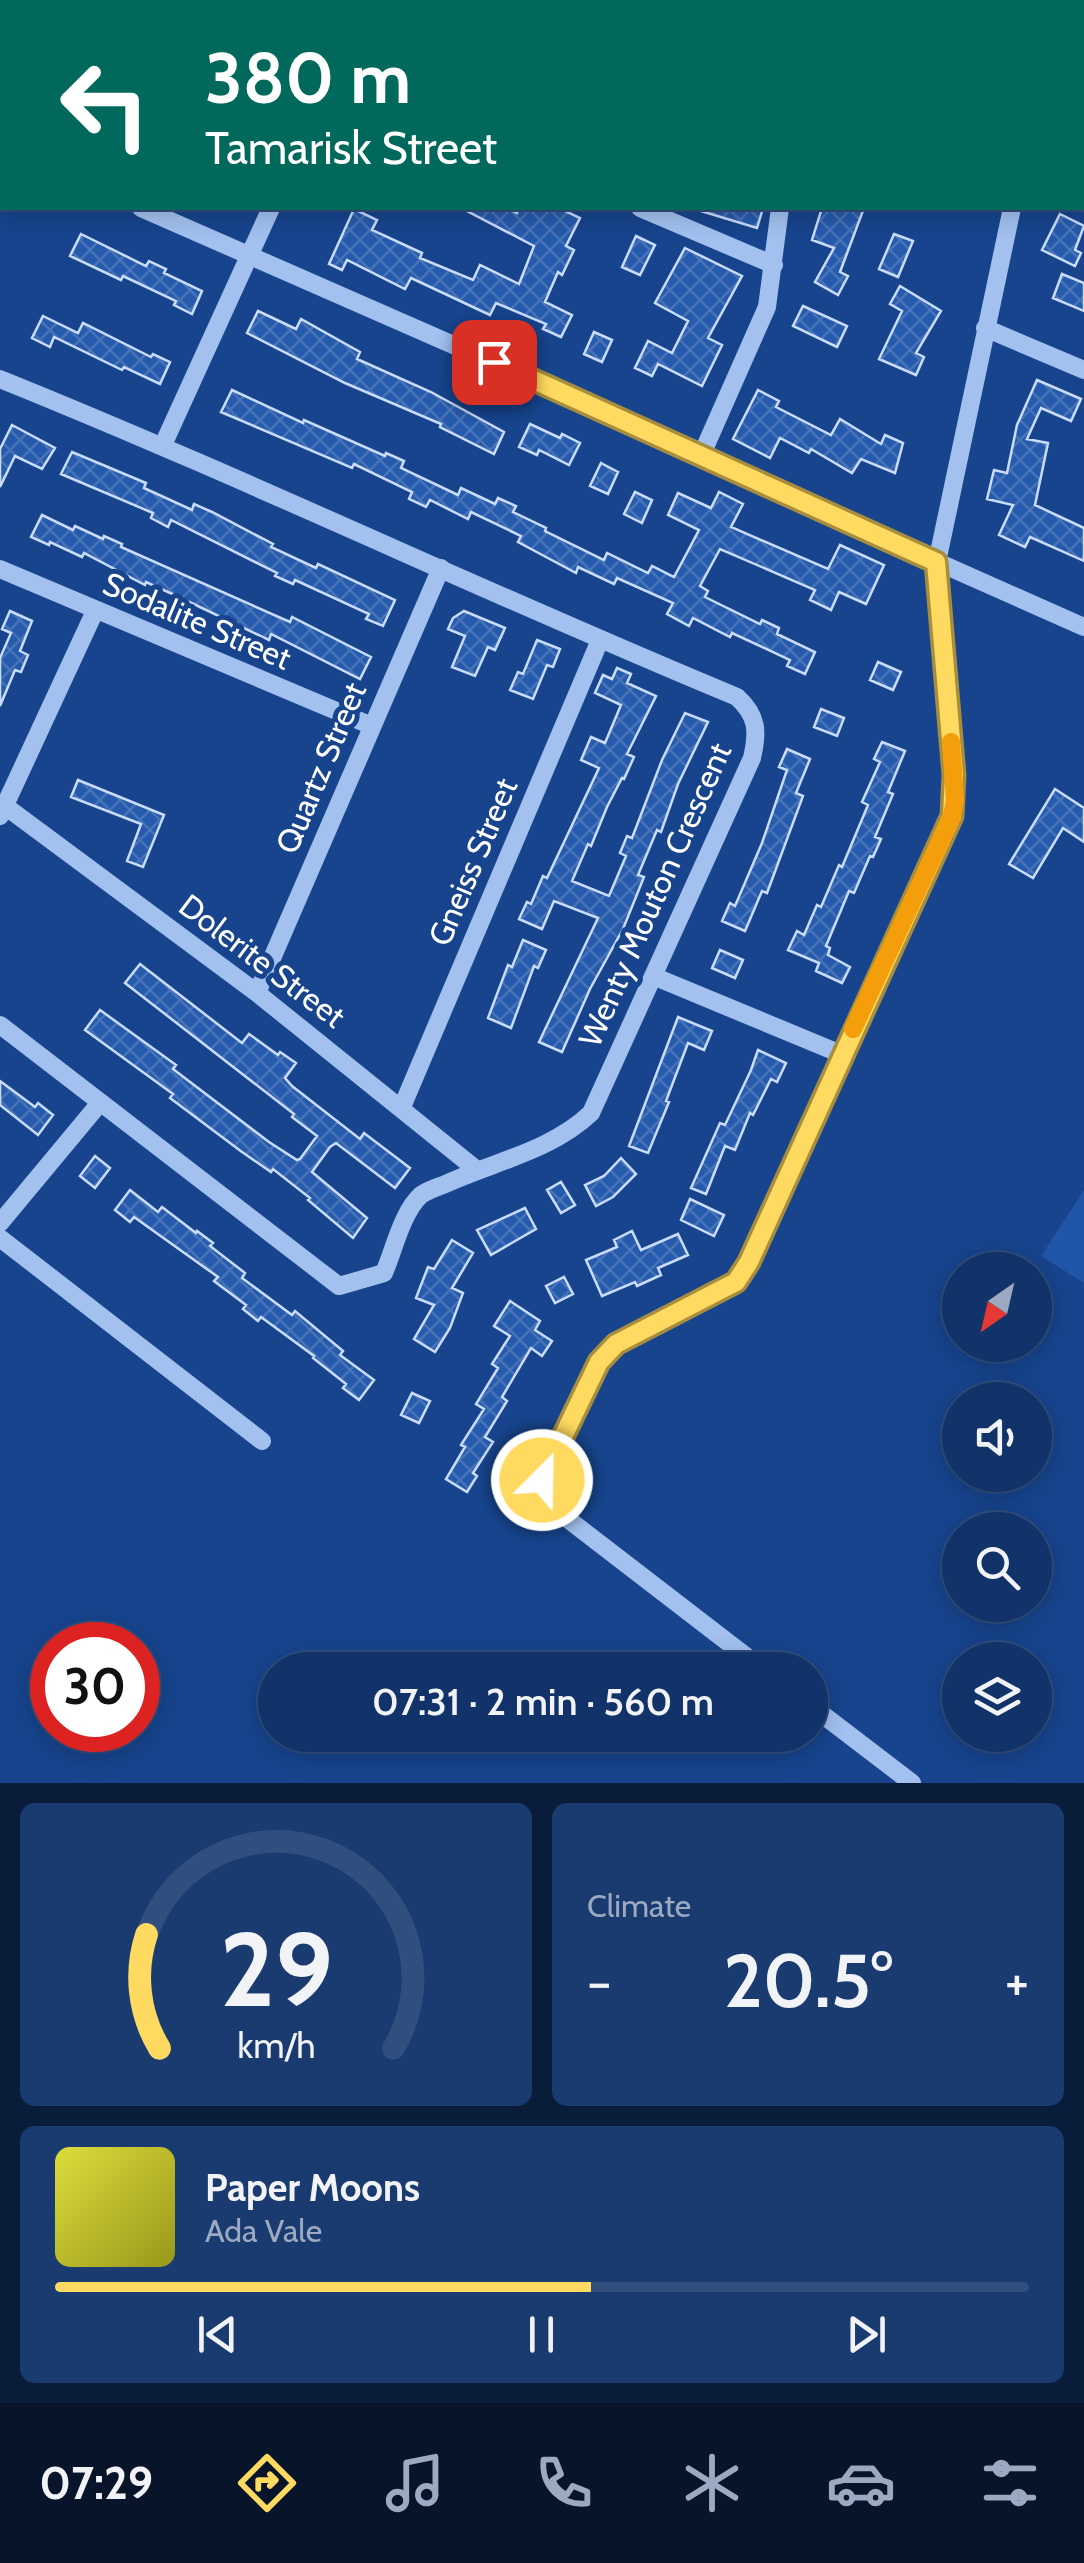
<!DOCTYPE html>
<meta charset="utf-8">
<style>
body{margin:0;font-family:Cabin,sans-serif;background:#1a3b70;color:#f1f3f6;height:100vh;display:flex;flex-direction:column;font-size:38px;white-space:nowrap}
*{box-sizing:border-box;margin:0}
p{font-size:32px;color:#9caac1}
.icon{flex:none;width:55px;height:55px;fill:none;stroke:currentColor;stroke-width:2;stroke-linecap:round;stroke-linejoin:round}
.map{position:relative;height:1783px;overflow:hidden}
.panel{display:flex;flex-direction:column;gap:20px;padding:20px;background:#091c3a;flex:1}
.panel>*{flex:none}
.banner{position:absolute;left:0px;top:0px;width:1085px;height:210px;box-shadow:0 5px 25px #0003,0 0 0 2px #304e7e;background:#00695c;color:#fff;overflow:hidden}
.needle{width:65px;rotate:214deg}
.buttons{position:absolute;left:942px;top:1252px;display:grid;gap:20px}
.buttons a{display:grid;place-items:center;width:110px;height:110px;border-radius:50%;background:#11336a;box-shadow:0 5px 25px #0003,0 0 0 2px #304e7e;font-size:50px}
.speed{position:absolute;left:30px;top:1622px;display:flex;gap:20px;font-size:50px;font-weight:700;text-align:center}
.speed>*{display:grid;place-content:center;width:130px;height:130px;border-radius:50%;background:#11336a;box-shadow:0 5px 25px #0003,0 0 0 2px #304e7e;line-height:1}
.speed .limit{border:15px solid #d22;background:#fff;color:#111}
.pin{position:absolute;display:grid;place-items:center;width:85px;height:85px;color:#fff;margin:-42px;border-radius:20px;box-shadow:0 5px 15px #0006}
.me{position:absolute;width:110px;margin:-55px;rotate:23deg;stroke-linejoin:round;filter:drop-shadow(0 0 8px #0008)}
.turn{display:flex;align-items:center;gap:35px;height:210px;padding:0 40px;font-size:45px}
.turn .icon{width:130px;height:130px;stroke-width:2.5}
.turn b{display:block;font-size:70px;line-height:85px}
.big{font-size:75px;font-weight:600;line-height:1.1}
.panel .card{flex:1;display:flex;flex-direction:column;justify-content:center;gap:15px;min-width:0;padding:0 35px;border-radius:15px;background:#1a3b70}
.panel .dial{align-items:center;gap:0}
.dial svg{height:260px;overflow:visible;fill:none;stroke:#304e7e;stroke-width:7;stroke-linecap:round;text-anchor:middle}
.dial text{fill:#f1f3f6;stroke:none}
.song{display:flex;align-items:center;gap:30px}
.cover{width:120px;height:120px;border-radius:15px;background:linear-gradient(135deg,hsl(60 70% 55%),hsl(60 70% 35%))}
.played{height:10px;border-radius:5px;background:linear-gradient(90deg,#ffda60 55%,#304e7e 55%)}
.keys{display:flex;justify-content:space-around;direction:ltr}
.heat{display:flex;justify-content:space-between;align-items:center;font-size:55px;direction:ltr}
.panel .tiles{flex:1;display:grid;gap:20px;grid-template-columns:1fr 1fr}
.card:last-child{grid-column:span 2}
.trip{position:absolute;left:258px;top:1652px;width:570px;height:100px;border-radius:50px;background:#11336a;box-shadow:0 5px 25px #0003,0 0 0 2px #304e7e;font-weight:600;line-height:100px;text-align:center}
.menu{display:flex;height:160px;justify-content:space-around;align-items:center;background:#07142a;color:#9caac1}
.menu .icon{width:70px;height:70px}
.menu .active{color:#ffda60}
.menu b{font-size:45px;color:#f1f3f6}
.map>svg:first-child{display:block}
</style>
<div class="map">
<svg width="1084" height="1783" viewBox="0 0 1084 1783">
<defs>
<pattern id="building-cross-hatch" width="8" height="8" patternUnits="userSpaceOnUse" patternTransform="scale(2.5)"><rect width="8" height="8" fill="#265aac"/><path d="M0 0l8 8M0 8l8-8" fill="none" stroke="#4773b8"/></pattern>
</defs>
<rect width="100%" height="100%" fill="#17448d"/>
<!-- pitch -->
<path fill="#2055a7" d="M1084,1190V1283L1041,1256Z"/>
<!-- building -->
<path fill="url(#building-cross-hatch)" stroke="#c9dcfb" stroke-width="2.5" d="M461,208H506L517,213L519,208H559L580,218L566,246L574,250L562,275L558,272L545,302L572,315L561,337L543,329L546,324L496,303L490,315L411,278L405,289L347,260L342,270L329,264L354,209L377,220L372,230L422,253L420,258L473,280L480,265L519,284L534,246Z
M701,208H763L757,228L701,211Z
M822,208H864L840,272L848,276L838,295L815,282L834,248L812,240Z
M1060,214L1084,226L1075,250L1081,253L1075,266L1042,250Z
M81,234L146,266L149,261L166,269L164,273L202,291L192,314L174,305L176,301L123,276L121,280L70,256Z
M894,234L913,241L898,277L879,269Z
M636,236L655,245L640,275L622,267Z
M685,248L742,276L708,338L722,345L702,386L658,364L652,376L635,368L648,341L672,353L688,321L655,303Z
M1062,274L1084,283V311L1053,298Z
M900,286L941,311L916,353L924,357L916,375L879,359L902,311L890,304Z
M803,306L847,326L837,347L793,326Z
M258,311L296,329L301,319L360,352L357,359L431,392L504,432L494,454L440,427L441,424L345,383L247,333Z
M43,316L78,333L83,323L151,357L153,354L170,362L160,384L124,367L122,370L54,337L50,347L32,338Z
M594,332L612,340L602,362L584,354Z
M1037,380L1081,399L1071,421L1041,408L1027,439L1048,443L1035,505L1084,528V561L1030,537L1025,547L999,535L1013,505L987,499L994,470L1007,473L1017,425Z
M232,390L303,423L304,420L385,456L386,453L404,461L401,468L458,495L461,488L495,504L498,498L516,506L513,512L546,528L545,531L604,560L607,553L648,573L652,566L674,577L699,530L668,515L678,493L711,508L719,492L743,504L731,527L828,569L840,545L884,565L866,604L839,592L831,610L810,600L815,590L720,549L700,586L708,591L705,597L760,624L762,620L779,628L777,634L815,652L805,674L787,666L790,660L732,633L730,637L693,618L689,626L667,614L673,603L617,578L614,584L578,567L576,573L518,542L521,536L471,512L468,519L430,500L426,507L409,499L412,492L354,464L352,468L221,412Z
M758,390L779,401L776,407L831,435L840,419L881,444L885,435L903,443L895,473L861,459L852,473L811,449L809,453L780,438L770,458L733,439Z
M530,424L560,438L562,434L580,443L569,465L539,450L537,455L519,447Z
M12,425L55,448L42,469L15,456L0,487V449Z
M72,452L146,483L144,488L192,510L194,504L212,512L273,544L271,547L316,568L318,564L395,600L383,626L366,619L369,614L295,580L293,584L275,576L277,573L171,520L168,527L151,518L153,513L61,474Z
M601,463L618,472L608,494L590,486Z
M635,492L652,500L642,523L624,514Z
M42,515L73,530L75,526L103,539L104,536L122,544L121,547L290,622L292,617L371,657L360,679L271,634L269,640L179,597L146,582L145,585L84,553L82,557L50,542L49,545L31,537Z
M10,611L32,621L20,651L28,655L21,672L15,670L0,706V658L11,633L2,629Z
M464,611L505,628L495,650L488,647L475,676L452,667L465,636L448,629L453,618Z
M537,640L560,649L553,667L547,665L533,699L510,690L518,672L523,674Z
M878,662L901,672L893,690L870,680Z
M617,668L631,674L627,683L656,696L627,754L634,757L624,779L622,778L607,807L591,846L588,844L572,881L609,896L626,856L620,853L627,836L632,838L662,760L685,713L708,722L678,784L661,832L657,830L638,875L644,877L623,929L590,989L562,1052L539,1042L598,918L554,901L542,929L519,919L527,902L531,904L543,876L547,878L599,768L581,760L591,737L605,743L621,705L595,693L603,675L612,679Z
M821,709L844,718L837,736L814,727Z
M882,742L905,751L888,792L893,794L875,837L881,839L873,857L870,856L854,893L849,891L826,946L830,948L828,955L850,967L842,983L816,971L819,963L788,950L797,931L804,935L817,905L821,907L839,865L842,867L868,805L862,802L880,762L874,759Z
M787,749L810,759L796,793L803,796L767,893L762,891L745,931L722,921L730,903L735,906L762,843L787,770L779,767Z
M78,780L164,815L143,867L127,861L141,824L71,797Z
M1055,789L1084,808V842L1063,828L1033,878L1009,864Z
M523,940L546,950L538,968L534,966L511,1028L488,1018L508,965L512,967Z
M720,950L743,960L735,978L712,968Z
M140,964L242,1043L249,1034L278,1055L280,1052L296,1063L285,1078L292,1086L360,1139L364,1133L410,1168L395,1188L336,1143L330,1147L312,1172L367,1218L353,1238L308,1200L310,1198L273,1169L271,1172L242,1152L170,1098L173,1094L85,1030L100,1010L176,1065L173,1069L269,1142L297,1160L300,1159L317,1136L292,1117L294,1114L125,983Z
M678,1017L712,1031L704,1050L688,1043L666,1101L669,1102L648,1153L629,1146Z
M758,1050L786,1063L777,1082L771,1079L753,1115L750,1113L735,1150L725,1146L706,1194L691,1188L720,1123L725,1125L751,1070Z
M0,1081L35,1107L38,1103L53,1115L38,1135L0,1105Z
M95,1156L110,1168L95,1188L80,1176Z
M621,1158L636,1174L613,1197L596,1206L585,1185L604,1176Z
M561,1182L575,1205L561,1213L547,1190Z
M130,1190L158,1212L162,1207L196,1233L197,1231L213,1243L210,1246L245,1273L242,1278L292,1315L295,1311L343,1351L340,1355L374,1380L359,1400L343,1388L346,1384L313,1358L314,1356L261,1317L258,1321L243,1309L246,1305L214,1281L218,1277L134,1217L130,1222L115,1210Z
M690,1199L724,1215L714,1236L681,1220Z
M525,1208L536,1229L491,1255L477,1230Z
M632,1231L641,1250L678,1234L688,1255L658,1268L661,1275L637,1286L635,1282L602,1296L586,1260L617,1247L614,1240Z
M452,1240L473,1253L452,1288L463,1293L450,1328L435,1352L414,1339L434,1305L416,1298L428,1267L434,1269Z
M564,1277L573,1294L555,1303L546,1286Z
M510,1301L540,1321L535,1330L552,1341L542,1356L531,1348L502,1397L507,1401L485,1437L493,1442L473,1473L477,1476L467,1492L446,1479L465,1447L461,1445L484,1409L476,1404L498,1368L492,1364L510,1336L494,1326Z
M412,1393L430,1401L419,1423L401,1415Z"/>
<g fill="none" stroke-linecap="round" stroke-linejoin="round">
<!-- minor -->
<path stroke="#a2c1ef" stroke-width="18" d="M967,0L973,2
M157,2L158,0
M362,2L363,0
M577,2L578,0
M804,2L805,0
M1065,2L1066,0
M0,146L2,147
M141,208L702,454L845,521L1084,627
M640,208L774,265
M985,328L1084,370
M0,379C248,479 490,595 737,697C758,716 758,732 752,758L591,1113C552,1150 497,1161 450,1182C442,1186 429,1189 421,1195C402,1212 394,1250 384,1273L339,1286L0,1025
M163,445L271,208
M702,454L767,307L780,208
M0,569L372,726
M5,806L257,993L477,1170
M0,816L95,611
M653,976L841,1054
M257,993L441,568
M402,1107L600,640
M0,1223L99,1104
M0,1238L262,1441
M764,1670L556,1510L543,1494L542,1480L599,1362L616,1344L736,1282L749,1262L952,816L954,775L937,562L1012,208
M810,1705L912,1783"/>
</g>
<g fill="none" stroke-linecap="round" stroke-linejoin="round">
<!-- route casing -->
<g stroke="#a68e3e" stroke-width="25">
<path id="route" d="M494,362L936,562L954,775L952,816L749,1262L736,1282L616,1344L599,1362L542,1480"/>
</g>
<!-- route -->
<use href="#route" stroke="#ffda60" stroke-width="18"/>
<!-- slow -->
<path stroke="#f59e0b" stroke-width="18" d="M853,1029L952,816L955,800L951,742"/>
</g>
<g text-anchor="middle" stroke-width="10" stroke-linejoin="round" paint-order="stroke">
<!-- street labels -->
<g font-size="32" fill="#fff" stroke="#17448d">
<text transform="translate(197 621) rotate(23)" y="11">Sodalite Street</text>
<text transform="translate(321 768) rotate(-67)" y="11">Quartz Street</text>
<text transform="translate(473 862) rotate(-67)" y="11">Gneiss Street</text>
<text transform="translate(655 895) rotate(-66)" y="11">Wenty Mouton Crescent</text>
<text transform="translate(262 961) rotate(37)" y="11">Dolerite Street</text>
</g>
</g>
</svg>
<div class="buttons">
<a><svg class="needle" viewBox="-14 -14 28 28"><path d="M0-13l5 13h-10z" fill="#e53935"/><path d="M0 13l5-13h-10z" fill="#9caac1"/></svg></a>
<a><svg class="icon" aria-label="sound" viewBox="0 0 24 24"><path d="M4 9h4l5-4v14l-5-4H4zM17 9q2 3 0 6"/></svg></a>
<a><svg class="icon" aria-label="search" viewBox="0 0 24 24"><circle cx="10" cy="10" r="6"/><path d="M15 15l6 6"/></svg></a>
<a><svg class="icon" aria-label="layers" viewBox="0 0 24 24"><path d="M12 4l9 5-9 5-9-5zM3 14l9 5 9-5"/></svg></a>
</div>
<div class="speed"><div class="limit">30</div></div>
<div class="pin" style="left:494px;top:362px;background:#d93025"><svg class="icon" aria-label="arrive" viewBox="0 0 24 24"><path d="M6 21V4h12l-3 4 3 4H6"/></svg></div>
<svg class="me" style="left:542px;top:1480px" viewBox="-20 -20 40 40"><circle r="17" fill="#ffda60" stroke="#fff" stroke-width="3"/><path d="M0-11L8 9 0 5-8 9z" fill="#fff"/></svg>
<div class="trip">07:31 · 2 min · 560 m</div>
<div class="banner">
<div class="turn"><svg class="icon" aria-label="left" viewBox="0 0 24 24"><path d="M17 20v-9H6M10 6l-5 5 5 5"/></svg><div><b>380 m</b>Tamarisk Street</div></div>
</div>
</div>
<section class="panel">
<div class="tiles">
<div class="card dial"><svg viewBox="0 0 100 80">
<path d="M14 69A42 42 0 1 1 86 69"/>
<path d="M14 69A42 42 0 0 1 10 34" stroke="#ffda60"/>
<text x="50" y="56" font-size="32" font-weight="700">29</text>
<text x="50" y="72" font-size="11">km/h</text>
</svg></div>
<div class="card"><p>Climate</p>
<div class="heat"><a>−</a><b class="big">20.5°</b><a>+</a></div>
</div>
<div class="card">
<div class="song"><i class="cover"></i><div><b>Paper Moons</b><p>Ada Vale</p></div></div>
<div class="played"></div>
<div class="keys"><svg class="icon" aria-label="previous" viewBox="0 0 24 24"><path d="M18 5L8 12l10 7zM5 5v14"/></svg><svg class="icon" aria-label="pause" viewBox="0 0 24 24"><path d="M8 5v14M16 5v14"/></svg><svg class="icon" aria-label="next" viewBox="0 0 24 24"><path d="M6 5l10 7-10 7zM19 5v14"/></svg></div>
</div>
</div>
</section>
<nav class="menu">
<b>07:29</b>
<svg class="icon active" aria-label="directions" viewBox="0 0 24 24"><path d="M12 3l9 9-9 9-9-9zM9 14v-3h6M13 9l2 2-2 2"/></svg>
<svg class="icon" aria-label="music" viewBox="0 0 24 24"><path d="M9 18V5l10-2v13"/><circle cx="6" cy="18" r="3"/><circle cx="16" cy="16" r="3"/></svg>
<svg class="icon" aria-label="phone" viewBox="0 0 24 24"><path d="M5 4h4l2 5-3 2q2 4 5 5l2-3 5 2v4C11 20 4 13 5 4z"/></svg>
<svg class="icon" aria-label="climate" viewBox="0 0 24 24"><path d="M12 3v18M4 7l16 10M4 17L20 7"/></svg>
<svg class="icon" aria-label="car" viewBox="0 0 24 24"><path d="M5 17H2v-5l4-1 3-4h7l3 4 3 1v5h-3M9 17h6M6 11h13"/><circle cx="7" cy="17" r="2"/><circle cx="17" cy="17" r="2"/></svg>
<svg class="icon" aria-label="filters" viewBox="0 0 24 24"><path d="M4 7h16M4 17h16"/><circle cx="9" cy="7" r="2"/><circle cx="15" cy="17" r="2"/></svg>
</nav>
